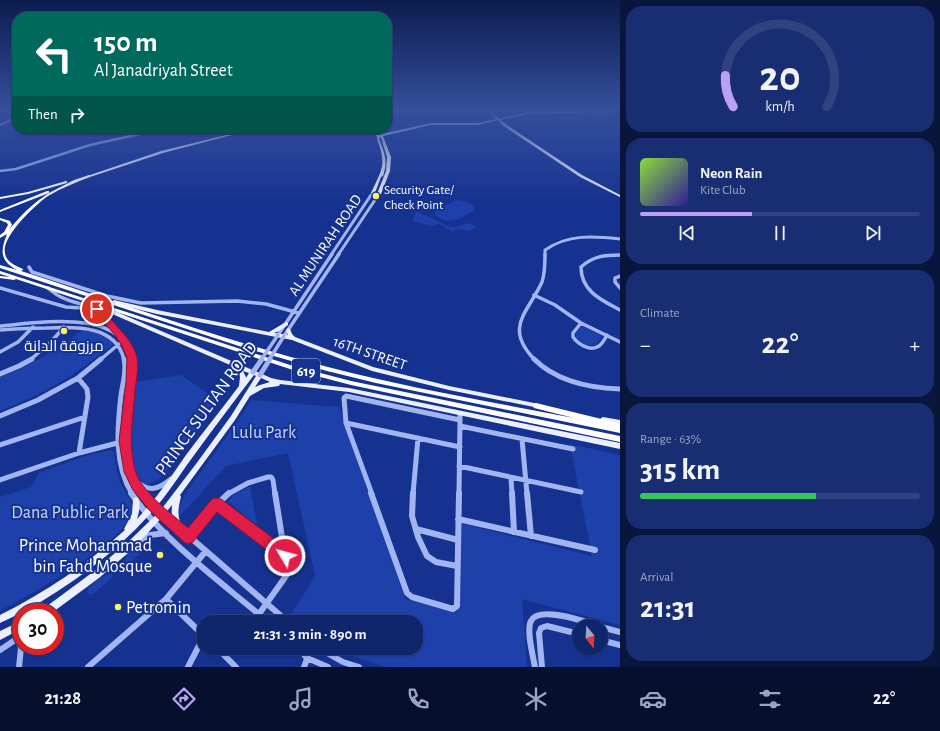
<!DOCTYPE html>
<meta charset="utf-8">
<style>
body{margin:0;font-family:"Alegreya Sans",Cairo,sans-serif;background:#192e72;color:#f1f3f6;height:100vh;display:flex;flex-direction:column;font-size:15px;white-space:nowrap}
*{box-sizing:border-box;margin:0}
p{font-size:13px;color:#9ca5c2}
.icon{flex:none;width:22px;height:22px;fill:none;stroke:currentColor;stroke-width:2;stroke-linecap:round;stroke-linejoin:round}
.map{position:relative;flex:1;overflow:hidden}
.details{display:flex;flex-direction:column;gap:6px;padding:6px;background:#09153b;width:320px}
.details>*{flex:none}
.top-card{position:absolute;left:12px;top:12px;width:380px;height:122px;border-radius:16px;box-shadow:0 1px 3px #0004,0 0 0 1px #30437f;background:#00695c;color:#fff;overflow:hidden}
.needle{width:26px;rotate:162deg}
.controls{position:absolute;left:572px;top:619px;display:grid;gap:8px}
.controls a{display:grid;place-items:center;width:36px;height:36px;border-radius:50%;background:#10266c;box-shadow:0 1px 3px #0004,0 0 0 1px #30437f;font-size:20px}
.speed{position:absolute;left:12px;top:603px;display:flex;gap:8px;font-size:20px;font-weight:700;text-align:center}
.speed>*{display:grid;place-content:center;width:52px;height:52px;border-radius:50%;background:#10266c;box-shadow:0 1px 3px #0004,0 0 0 1px #30437f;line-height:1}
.speed .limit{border:6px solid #d22;background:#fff;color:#111}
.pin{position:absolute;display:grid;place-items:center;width:34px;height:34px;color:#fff;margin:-17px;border:2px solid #fff;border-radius:50%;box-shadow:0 1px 4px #0007}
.me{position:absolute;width:44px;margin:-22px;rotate:307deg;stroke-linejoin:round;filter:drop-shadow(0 0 3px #0008)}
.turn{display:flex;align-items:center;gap:14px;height:84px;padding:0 16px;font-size:18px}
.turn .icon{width:52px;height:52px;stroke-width:2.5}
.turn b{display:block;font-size:28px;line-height:34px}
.then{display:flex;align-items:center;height:38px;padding:0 16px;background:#0003;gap:8px;font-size:15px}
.big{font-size:30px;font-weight:600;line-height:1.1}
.details .tile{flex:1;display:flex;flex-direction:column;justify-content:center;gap:6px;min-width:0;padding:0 14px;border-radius:16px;background:#192e72}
.details .dial{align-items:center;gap:0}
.dial svg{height:104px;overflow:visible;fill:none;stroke:#30437f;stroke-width:7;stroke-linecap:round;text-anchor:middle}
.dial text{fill:#f1f3f6;stroke:none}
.song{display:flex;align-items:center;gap:12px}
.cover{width:48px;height:48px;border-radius:6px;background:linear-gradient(135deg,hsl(90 70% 55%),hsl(250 70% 35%))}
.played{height:4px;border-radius:2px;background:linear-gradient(90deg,#bca0f2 40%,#30437f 40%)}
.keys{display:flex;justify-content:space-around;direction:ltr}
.heat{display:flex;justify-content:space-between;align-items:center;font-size:22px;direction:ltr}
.charge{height:6px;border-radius:3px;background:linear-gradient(90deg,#34c759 63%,#30437f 0)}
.trip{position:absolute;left:197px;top:615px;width:226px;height:40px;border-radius:16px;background:#10266c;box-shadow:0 1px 3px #0004,0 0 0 1px #30437f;font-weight:600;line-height:40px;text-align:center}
.tab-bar{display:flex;height:64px;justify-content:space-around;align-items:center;background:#060f2b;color:#9ca5c2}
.tab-bar .icon{width:28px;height:28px}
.tab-bar .active{color:#bca0f2}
.tab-bar b{font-size:18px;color:#f1f3f6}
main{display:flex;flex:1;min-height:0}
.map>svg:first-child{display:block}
</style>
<main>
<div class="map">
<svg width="620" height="667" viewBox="0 0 620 667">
<rect width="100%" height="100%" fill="#153290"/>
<!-- green -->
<path fill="#1e40aa" d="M456,200C464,201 473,202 475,210C463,217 447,228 435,214V211Z
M416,211L450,227H455L468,223L476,226L470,231L460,229L452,231L439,224L430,226L413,221Z
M583,326L602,336L596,345H586L576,339V333Z
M84,329C93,332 111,335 113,345C76,374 45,394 0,411V377C31,366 58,349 84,329Z
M181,375L219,401L159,480L145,485C121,464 133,409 135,382Z
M251,400L339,407L405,599L457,612L459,523L592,556L570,444L620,455V625L522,599L527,667H386L334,650L332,648H416V622H298L290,616L315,576L288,453L226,466L180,516L179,508L185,494L242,415Z
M110,450L114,452C116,461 116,471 119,479C122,488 133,502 133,509C133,538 26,597 0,611V497L31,487L39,473L85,456Z
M250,486L257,525L228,502L233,495Z
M153,537L151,542L128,565L124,562C126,551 143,541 153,537Z
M111,571L113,573L111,579L92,595L87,593L88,588Z"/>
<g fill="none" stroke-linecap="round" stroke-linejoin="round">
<!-- minor-far4 -->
<path stroke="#a2b5f0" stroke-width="2.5" d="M390,114L403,110
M0,125L17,117
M0,171L16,169L90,145L163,129"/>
<!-- minor-far3 -->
<path stroke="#a2b5f0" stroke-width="3" d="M331,255L371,195
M338,255L377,197
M545,255V250C568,234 593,236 620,239"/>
<!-- minor-far2 -->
<path stroke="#a2b5f0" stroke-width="3.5" d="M620,255C605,255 593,256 581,267C581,291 601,300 620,310
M29,267L32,272L107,296L141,303L237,301L266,304L299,313
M620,276L615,278V282L620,288
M0,288L66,307L97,309L118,333
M48,288C52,291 56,295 61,297C74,304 90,303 100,316L94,325
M534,295L555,305L581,323L620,342
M581,323L573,333V337C578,344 590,352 599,346C603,343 605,339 607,335
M0,326C36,323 124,307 131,360
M0,330C15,329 31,328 46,328C74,327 116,324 124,360
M278,335L332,254
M284,336L339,254
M0,352L18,342L33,327
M30,360L51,342L64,327
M100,360L120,343
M535,360C503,327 528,313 542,282C545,273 545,263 545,254"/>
<!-- minor-far1 -->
<path stroke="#a2b5f0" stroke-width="5" d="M124,359C127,371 123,382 121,395C117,429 114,464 132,494
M131,359C134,409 110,449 144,494
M534,359C556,381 590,388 620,389
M0,374L19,366L32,359
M78,378L87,389L88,397L79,453
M0,416L38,400L78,378L101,359
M460,420V414
M346,423L460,447
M460,426L573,449
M522,439L527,494
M0,445L85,417
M459,466L581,492
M511,478L512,494
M0,480L79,453L125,441
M136,481C149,493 159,489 171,479
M228,494L248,483L268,477H271L273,480L275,494
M372,494L346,423L344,398L346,396L460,420
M413,494L418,438
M459,494L460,420"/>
<!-- minor -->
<path stroke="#a2b5f0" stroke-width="6" d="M131,493C163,541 224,584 268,622
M144,493L154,506L288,622
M371,493L407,593L412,597L453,609L457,606L459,493
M413,493L412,516L418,537L427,556L436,562L457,566
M512,493L514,532
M527,493L531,536
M216,504L285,555
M458,519L595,550
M416,529L458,540
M188,537L211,510L229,493
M139,541L150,535L166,533
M166,599L204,636
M259,614L286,576L287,569L275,493
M601,627L620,632
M18,639L21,648L19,667
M601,640L620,645
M217,648L236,667
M298,648L307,658L328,667
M318,648L343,662L359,667
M0,650L21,636
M88,667L166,599L205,552
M188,667L204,636
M304,667L311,648
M535,667C533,656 526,630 531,621C539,605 586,622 599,626
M542,667L539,633L541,628L547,626L579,634"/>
<!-- major -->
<path fill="#ebefff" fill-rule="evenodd" d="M487,110H490L499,119L528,112L580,111L598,110L580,113L528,114L500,120L504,123L582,175L620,195V197L580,177L502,125L498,120L478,125H431L383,136L391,157L390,171L381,194L379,195L377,194L386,171L387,157L381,138L380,137L379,139C385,153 388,162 383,176L381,177L375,193L372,194L371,193C382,168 387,166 377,139V137L376,136L374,129H376L378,135H380L378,129H380L382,134L431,123H478L496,119Z
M606,110H611L595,114L594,113Z
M251,129H255L163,153L90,177L87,176L161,151Z
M114,300L157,310L269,332L286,322L288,323V325L279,331L274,333L288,335L286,330L288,328L290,329L292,334L295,337L373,367L449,386L539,404H541L542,406L541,408H539L449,390L372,371L292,340L157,314L112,303V301Z
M91,301L262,374L271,378L280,380L349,388L620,443V449L349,392L280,384L279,386L264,388L250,396L235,420L180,495L181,497C179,505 177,513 180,521C181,524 183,527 185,530L184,533L181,534C172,528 171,515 172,505L164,515L135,547L99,578L53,612H42L43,609L93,572L129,541L160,511L196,464L231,416L256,376L254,375C233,403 212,430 192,458C178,477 166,497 150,514C114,554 70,586 23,612H21V613L0,623V615C46,592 87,564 125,530L124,529L132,514L133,500L134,498L136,497L138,498C141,504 139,513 137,519C156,499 171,477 186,455C203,432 222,409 239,386L240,377L237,368L89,304V302ZM243,371L249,373L246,378V377ZM261,378L270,382L260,385L255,387Z
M603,417L620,420V426L601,422L600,420L601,418Z
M21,621V629L0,640V631Z"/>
<!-- highway -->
<path fill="#fff" fill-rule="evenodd" d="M234,130L236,131L228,134L226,133Z
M89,175H90V177C76,182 62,188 48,196C35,205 1,237 5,253C6,262 16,266 23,269V270L21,271C123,304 224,340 328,367C409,388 491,402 574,418L534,408L533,406L534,404L536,403L618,423L620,424V433L376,383L327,371L242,347L0,268V265L17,270C0,261 0,251 7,234L0,238V235L4,232L8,225L7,223L0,220V218L10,221L12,225L9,230C20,216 33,203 49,193L0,212V210L47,191H49V193L74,180Z
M66,181H67V183L28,194L0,199V197L28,192Z
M0,271L290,365L351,381L620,436V442L351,385L290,369L16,279L14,280L0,278V276L10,277L0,274Z"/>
<!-- minor-bridge-far1 -->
<path stroke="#a2b5f0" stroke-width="3.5" d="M261,360L278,335
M269,360L284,336"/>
<!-- minor-bridge -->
<path stroke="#a2b5f0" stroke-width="5" d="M253,372L262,359
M260,375L270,359"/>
</g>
<!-- sky -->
<linearGradient id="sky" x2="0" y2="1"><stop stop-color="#0c1c4f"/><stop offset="0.54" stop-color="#354f9c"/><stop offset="1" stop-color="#354f9c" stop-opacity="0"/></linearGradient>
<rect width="620" height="203" fill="url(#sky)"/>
<!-- route -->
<path fill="#e11d48" stroke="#92132f" d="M97,306C105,309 110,318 116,325C124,334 135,346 137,358C139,368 136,381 135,391C133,418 128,443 135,470C141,492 171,513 188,528L212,499L216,498L221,499L290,551L292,556L290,560L285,562L280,560L217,512L193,542L188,544L184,542L149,510L133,490L124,472L119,441L126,381L127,358L122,346L115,335L92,309Z"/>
<!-- markers -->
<g fill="#fff261" stroke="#153290" stroke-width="1.5">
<circle cx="376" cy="196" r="4"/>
<circle cx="64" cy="331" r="4"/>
<circle cx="160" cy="555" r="4"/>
<circle cx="118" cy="607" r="4"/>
</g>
<g text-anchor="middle" stroke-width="4" stroke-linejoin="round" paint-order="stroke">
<!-- far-poi labels -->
<g font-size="13" fill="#fff" stroke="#153290" text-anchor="start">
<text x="384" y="194">Security Gate/<tspan x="384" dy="15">Check Point</tspan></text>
</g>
<!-- shield labels -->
<rect fill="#153290" stroke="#b9c2de" stroke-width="1" x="292" y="359" width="28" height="24" rx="3"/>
<g font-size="14" font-weight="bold" fill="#fff">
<text x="306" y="376">619</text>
</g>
<!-- street labels -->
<g font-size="15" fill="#fff" stroke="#153290">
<text transform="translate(325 245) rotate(-56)" y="5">AL MUNIRAH ROAD</text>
<text transform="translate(370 353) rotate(19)" y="5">16TH STREET</text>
</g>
<!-- poi labels -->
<g font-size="15" fill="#fff" stroke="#153290">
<text x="64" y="351">مرزوقة الدانة</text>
</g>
<!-- near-street labels -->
<g font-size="18" fill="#fff" stroke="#153290">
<text transform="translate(206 408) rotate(-54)" y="6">PRINCE SULTAN ROAD</text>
</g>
<!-- near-park labels -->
<g font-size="18" fill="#c9d5fc" stroke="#153290">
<text x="264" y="438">Lulu Park</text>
<text x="70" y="518">Dana Public Park</text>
</g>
<!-- near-poi labels -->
<g font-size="18" fill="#fff" stroke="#153290" text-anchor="end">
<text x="152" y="551">Prince Mohammad<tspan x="152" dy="21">bin Fahd Mosque</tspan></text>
<text x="126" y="613" text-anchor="start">Petromin</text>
</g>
</g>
</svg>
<div class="controls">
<a><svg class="needle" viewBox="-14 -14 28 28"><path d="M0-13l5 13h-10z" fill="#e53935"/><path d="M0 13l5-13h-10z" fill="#9ca5c2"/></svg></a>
</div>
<div class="speed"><div class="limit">30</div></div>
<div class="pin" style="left:97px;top:309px;background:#d93025"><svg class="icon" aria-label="arrive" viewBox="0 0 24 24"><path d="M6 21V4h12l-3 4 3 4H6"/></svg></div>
<svg class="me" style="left:285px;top:556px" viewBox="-20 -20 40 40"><circle r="17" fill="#e11d48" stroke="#fff" stroke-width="3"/><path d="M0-11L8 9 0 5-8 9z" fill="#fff"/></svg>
<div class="trip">21:31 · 3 min · 890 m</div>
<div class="top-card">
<div class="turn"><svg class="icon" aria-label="left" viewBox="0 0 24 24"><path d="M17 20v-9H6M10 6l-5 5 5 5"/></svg><div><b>150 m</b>Al Janadriyah Street</div></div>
<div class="then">Then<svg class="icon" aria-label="right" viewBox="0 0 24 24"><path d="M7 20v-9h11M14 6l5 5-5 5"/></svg></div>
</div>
</div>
<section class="details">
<div class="tile dial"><svg viewBox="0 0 100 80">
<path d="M14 69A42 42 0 1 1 86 69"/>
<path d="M14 69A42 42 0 0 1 8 45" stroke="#bca0f2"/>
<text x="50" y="56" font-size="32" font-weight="700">20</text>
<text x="50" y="72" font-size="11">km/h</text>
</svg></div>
<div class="tile">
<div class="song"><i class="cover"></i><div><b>Neon Rain</b><p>Kite Club</p></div></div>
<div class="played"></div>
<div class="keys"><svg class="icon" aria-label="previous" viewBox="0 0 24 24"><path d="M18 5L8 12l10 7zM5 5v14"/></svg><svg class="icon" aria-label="pause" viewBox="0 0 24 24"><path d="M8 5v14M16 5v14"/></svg><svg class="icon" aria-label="next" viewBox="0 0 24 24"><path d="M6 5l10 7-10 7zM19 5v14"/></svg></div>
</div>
<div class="tile"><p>Climate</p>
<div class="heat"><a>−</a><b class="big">22°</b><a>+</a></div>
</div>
<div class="tile"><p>Range · 63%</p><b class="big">315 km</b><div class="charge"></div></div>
<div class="tile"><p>Arrival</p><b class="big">21:31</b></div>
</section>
</main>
<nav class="tab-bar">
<b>21:28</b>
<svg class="icon active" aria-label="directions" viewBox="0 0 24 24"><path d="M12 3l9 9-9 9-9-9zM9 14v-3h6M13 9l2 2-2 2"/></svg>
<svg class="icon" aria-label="music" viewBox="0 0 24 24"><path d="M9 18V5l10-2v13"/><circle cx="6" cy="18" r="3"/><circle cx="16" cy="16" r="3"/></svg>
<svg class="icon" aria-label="phone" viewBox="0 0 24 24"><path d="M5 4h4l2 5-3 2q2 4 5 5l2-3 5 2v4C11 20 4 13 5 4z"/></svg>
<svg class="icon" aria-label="climate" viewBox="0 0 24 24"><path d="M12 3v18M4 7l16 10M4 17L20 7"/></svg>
<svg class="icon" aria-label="car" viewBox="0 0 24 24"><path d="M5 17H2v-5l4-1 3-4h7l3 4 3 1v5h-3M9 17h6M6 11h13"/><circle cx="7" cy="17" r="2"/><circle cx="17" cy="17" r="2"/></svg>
<svg class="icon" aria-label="filters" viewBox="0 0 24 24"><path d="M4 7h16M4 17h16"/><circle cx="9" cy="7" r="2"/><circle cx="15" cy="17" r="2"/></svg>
<b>22°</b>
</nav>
